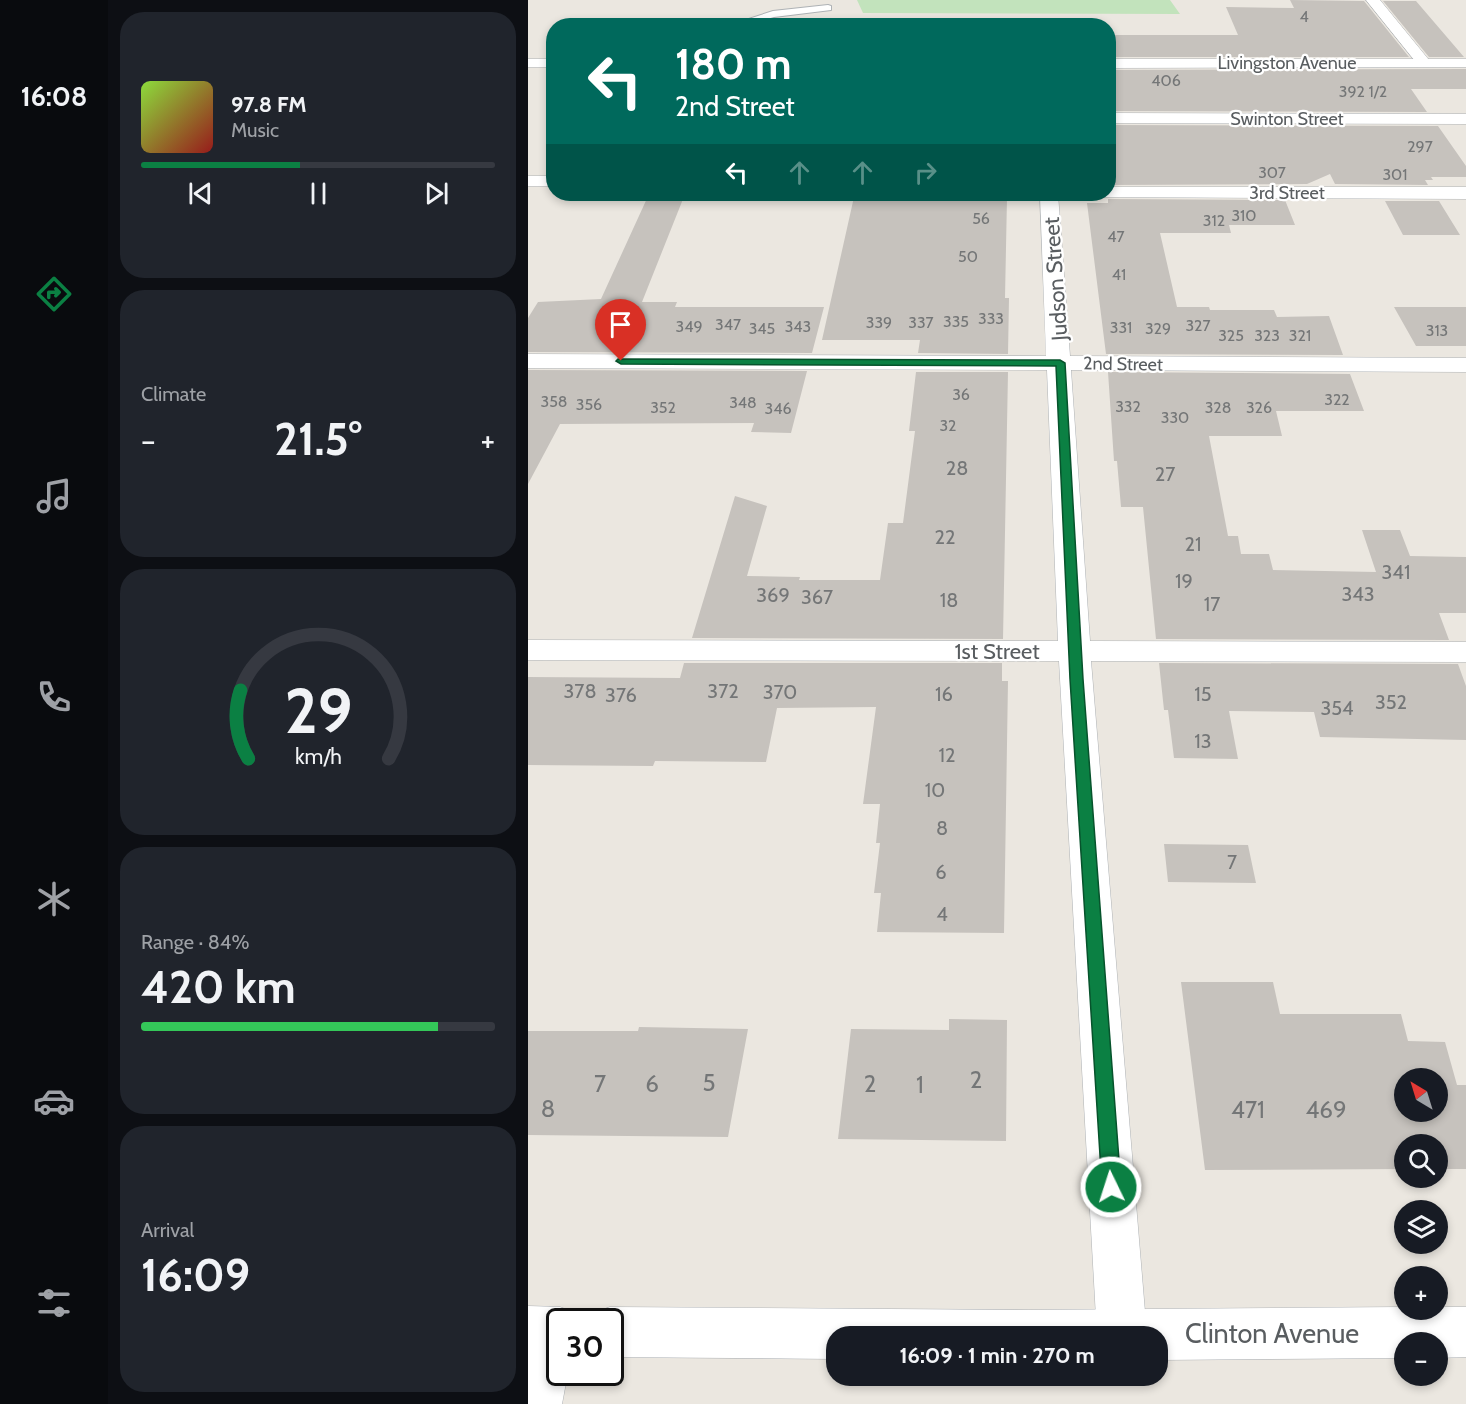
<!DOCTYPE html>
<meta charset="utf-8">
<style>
body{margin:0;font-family:Cabin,sans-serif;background:#20242c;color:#f1f3f6;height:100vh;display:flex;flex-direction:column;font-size:22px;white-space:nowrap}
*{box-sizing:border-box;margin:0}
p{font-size:20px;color:#9ea1a6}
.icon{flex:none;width:33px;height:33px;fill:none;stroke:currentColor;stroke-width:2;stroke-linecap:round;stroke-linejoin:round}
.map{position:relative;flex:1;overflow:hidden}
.panel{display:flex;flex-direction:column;gap:12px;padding:12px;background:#0d0f14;width:420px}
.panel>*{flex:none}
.guide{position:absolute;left:18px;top:18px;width:570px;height:183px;border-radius:24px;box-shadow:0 3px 9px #0003;background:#00695c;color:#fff;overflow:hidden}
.needle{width:39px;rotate:322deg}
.controls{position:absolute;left:866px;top:1068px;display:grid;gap:12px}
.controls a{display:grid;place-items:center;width:54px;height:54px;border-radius:50%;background:#171b24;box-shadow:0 3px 9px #0003;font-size:30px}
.speed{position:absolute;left:18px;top:1308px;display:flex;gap:12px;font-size:30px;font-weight:700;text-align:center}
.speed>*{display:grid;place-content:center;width:78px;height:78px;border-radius:50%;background:#171b24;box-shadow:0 3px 9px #0003;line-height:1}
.speed .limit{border:3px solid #111;border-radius:9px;background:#fff;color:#111}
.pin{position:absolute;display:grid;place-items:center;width:51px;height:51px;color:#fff;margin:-62px -26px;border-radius:50% 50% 50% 0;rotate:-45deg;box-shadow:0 0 6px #0007}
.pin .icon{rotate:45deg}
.me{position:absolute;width:66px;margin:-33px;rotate:356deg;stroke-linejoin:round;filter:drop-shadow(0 0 4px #0008)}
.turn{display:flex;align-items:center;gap:21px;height:126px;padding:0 30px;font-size:27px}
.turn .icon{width:78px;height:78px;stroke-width:2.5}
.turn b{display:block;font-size:42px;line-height:51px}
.lanes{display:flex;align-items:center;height:57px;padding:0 30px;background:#0003;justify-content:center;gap:30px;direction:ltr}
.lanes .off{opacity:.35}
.big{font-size:45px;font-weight:700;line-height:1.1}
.panel .card{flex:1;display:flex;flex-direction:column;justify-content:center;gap:9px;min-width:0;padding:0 21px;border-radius:24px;background:#20242c}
.panel .dial{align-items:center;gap:0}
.dial svg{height:156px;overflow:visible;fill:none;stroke:#363941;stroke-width:7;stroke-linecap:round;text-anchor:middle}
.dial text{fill:#f1f3f6;stroke:none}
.song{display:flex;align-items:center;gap:18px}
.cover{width:72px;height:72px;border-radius:9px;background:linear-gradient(135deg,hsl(90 70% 55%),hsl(0 70% 35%))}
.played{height:6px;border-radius:3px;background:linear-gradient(90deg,#0b8043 45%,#363941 45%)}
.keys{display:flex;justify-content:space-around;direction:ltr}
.heat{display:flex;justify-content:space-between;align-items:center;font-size:33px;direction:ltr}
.charge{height:9px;border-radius:4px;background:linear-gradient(90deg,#34c759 84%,#363941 0)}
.trip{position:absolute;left:298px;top:1326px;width:342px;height:60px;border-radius:24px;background:#171b24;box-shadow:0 3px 9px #0003;font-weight:700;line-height:60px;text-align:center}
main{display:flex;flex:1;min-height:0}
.tab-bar{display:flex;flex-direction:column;width:108px;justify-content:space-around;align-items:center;background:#090b0e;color:#9ea1a6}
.tab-bar .icon{width:42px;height:42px}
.tab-bar .on{color:#0b8043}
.tab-bar b{font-size:27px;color:#f1f3f6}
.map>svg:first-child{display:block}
</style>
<main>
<nav class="tab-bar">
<b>16:08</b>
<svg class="icon on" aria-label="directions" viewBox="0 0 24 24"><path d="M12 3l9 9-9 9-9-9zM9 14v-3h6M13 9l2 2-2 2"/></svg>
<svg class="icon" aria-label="music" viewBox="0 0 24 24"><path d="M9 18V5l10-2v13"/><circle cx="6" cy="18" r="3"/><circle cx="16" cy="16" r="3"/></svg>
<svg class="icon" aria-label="phone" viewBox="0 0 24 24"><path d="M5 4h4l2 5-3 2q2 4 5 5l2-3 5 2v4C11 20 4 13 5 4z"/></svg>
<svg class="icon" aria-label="climate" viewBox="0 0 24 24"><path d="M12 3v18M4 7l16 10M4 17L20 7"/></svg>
<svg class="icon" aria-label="car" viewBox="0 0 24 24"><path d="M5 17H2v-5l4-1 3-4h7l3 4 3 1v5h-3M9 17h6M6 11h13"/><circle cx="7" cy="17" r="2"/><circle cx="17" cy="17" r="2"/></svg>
<svg class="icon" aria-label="filters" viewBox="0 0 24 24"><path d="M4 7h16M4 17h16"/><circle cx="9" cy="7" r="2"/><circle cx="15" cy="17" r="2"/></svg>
</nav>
<section class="panel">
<div class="card">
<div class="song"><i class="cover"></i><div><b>97.8 FM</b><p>Music</p></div></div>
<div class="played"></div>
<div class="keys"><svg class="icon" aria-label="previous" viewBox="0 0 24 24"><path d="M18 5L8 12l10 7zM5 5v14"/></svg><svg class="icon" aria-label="pause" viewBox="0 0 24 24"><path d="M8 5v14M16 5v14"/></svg><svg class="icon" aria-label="next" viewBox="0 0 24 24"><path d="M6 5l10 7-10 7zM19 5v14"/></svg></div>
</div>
<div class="card"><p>Climate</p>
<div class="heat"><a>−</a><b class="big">21.5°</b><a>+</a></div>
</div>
<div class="card dial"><svg viewBox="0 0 100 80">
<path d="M14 69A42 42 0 1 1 86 69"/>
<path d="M14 69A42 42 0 0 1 10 34" stroke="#0b8043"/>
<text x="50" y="56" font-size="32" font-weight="700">29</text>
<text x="50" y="72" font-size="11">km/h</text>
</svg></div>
<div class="card"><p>Range · 84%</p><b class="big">420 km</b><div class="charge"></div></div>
<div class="card"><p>Arrival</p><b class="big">16:09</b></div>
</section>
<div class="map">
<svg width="938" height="1404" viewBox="0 0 938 1404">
<rect width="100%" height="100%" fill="#ebe7e0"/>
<!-- green -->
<path fill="#c2e3bc" d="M329,0H642L652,14L335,13Z"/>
<!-- building -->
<path fill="#c6c2bd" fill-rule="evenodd" d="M762,0L836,1L881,57H580V35H710L698,7L766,8Z
M855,1H888L936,57H901Z
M938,69V89H883L899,112L580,111V70Z
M580,125L910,126L938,166V177H903L905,180H897L900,185L807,184L802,174L779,184L580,185Z
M121,194H157L114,302H149L147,307H296L284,353L0,352V318L10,302L73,299Z
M326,197L479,198L477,298H481L480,354L390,353L392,340H294Z
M580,199L757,200L767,225H701L703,233H632L649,307H681L682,310H746L749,317L801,316L815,355L578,354L559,203H580Z
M857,201H911L932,235H875Z
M866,307H938V346H888Z
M0,370L279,371L263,433L223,432L226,423L32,424L0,484Z
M388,372H480L475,639L164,638L207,496L239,506L219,576L272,577L271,580H352L360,523H375L387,431H381Z
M580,372L822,374L836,411H748L754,436H681L700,536H710L713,554H741L745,570L848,572L834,530H872L882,556L938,557V613H911L921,640L628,639L615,507H593L589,461H586Z
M156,663H474V681H480L476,933L349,932L353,893H346L352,843H348L352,804H335L348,707L249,708L238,762L127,761L125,766L0,765V677L152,678Z
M631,663L930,664L938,686V740L792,737L786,712L701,711L710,759L646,758L640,710H636Z
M636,844L720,845L728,883L640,882Z
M653,982H745L752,1014H873L880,1041L917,1042L929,1085H938V1169H909V1144H876V1169L677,1170ZM876,1078H909V1112H876Z
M421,1019L479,1020L478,1141L310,1139L323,1029L421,1030Z
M111,1027L220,1029L200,1137L0,1135V1031H110Z"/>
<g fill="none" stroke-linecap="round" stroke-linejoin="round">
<!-- lane casing -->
<g stroke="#aeb2b5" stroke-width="2">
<path id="lane" d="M300,5L303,6V10L246,17L215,26H199L245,11Z"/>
</g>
<!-- street casing -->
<g stroke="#aeb2b5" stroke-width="1">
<path id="street" d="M838,0H852L901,60L903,63L901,66H891Z
M580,113L938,114V124L580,123Z
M0,176H26V186H0Z
M580,187H938V199L573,197L571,194H580Z
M512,194H530L542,356L938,358V372L543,370L562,641L938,642V662L563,661L619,1336L569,1335L531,661L0,660V640L530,641L519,370L0,368V354L518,356Z
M22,1307L40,1314L43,1322H32V1372H40L34,1404H0V1324L4,1314Z"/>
</g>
<!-- secondary casing -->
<g stroke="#adb1b5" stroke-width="1">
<path id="secondary" d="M0,59H26V67H0Z
M580,59H938V67L580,68Z
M0,1306L32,1307L50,1314L53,1322H32V1357L0,1356Z
M82,1307L501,1310L876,1307V1310H909V1307H938V1357L909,1358V1342H876V1358L630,1360V1336H309V1359L82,1357V1322H61L64,1314Z"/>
</g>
<!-- lane -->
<use href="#lane" fill="#fff" fill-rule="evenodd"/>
<!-- street -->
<use href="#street" fill="#fff" fill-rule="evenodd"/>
<!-- secondary -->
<use href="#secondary" fill="#fff" fill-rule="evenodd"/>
</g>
<!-- route -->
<path fill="#0b8043" stroke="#07532c" stroke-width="1.5" d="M90,359L532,360L537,363L555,679L593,1187L590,1194L583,1196L577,1194L574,1187L542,679L528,366L93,364L88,361Z"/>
<g text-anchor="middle" stroke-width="4.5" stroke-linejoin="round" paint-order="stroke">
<!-- far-number labels -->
<g font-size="16" fill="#747677">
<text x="776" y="22">4</text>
<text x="638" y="86">406</text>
<text x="835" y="97">392 1/2</text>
<text x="892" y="152">297</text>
<text x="744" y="178">307</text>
<text x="867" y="180">301</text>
<text x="716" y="221">310</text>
<text x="453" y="224">56</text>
<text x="686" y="226">312</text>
<text x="588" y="242">47</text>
<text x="440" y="262">50</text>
<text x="591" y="280">41</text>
<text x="463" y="324">333</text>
<text x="428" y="327">335</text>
<text x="351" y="328">339</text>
<text x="393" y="328">337</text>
<text x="200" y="330">347</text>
<text x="670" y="331">327</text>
<text x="161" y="332">349</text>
<text x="270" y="332">343</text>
<text x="593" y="333">331</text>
<text x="234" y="334">345</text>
<text x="630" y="334">329</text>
<text x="909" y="336">313</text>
<text x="703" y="341">325</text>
<text x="739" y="341">323</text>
<text x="772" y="341">321</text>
<text x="433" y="400">36</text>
<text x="809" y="405">322</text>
<text x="26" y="407">358</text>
<text x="215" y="408">348</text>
<text x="61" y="410">356</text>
<text x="600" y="412">332</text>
<text x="135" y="413">352</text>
<text x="690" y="413">328</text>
<text x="731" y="413">326</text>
<text x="250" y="414">346</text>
<text x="647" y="423">330</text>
<text x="420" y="431">32</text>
</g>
<!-- far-street labels -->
<g font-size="18" fill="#595d60" stroke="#fff">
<text x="759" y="69">Livingston Avenue</text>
<text x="759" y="125">Swinton Street</text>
<text x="759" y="199">3rd Street</text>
<text transform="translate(595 364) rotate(1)" y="6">2nd Street</text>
</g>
<!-- number labels -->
<g font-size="20" fill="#747677">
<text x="429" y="475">28</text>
<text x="637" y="481">27</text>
<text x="417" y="544">22</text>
<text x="665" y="551">21</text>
<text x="868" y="579">341</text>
<text x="656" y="588">19</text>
<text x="830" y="601">343</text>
<text x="245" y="602">369</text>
<text x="289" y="604">367</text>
<text x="421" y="607">18</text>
<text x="684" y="611">17</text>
<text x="52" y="698">378</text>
<text x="195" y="698">372</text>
<text x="252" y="699">370</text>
<text x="416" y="701">16</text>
<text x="675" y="701">15</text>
<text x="93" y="702">376</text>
<text x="863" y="709">352</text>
<text x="809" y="715">354</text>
<text x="675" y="748">13</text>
<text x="419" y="762">12</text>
<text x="407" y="797">10</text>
<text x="414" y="835">8</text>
<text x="704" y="869">7</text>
<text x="413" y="879">6</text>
<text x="414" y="921">4</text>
</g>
<!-- street labels -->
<g font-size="22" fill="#595d60" stroke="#fff">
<text transform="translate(527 279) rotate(-94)" y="8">Judson Street</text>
<text x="469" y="659">1st Street</text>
</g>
<!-- near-number labels -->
<g font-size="24" fill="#747677">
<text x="448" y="1088">2</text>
<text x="181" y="1091">5</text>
<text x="72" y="1092">7</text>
<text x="124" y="1092">6</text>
<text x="342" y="1092">2</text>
<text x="392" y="1093">1</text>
<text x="20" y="1117">8</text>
<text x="720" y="1118">471</text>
<text x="798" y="1118">469</text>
</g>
<!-- near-street labels -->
<g font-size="27" fill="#595d60" stroke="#fff">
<text x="744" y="1343">Clinton Avenue</text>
</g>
</g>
</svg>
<div class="controls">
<a><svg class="needle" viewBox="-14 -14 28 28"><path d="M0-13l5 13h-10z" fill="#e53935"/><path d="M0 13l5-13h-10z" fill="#9ea1a6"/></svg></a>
<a><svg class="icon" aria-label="search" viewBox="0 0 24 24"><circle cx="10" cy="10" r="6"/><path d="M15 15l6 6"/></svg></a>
<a><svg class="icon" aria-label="layers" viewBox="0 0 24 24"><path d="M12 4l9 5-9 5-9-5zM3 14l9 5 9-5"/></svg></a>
<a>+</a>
<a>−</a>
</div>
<div class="speed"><div class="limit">30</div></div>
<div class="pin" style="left:93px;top:361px;background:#d93025"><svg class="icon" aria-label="arrive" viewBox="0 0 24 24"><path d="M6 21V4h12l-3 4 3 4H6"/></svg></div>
<svg class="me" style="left:583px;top:1187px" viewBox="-20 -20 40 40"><circle r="17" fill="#0b8043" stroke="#fff" stroke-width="3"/><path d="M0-11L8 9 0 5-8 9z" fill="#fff"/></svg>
<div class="trip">16:09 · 1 min · 270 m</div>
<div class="guide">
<div class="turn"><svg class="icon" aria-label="left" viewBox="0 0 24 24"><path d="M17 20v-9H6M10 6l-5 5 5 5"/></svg><div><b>180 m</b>2nd Street</div></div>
<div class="lanes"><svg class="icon" aria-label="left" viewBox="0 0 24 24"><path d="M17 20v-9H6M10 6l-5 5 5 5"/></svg><svg class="icon off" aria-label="ahead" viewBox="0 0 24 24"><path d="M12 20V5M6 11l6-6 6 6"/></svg><svg class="icon off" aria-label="ahead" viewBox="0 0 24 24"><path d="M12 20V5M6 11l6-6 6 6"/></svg><svg class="icon off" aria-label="right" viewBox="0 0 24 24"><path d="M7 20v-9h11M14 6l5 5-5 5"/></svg></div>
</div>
</div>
</main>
